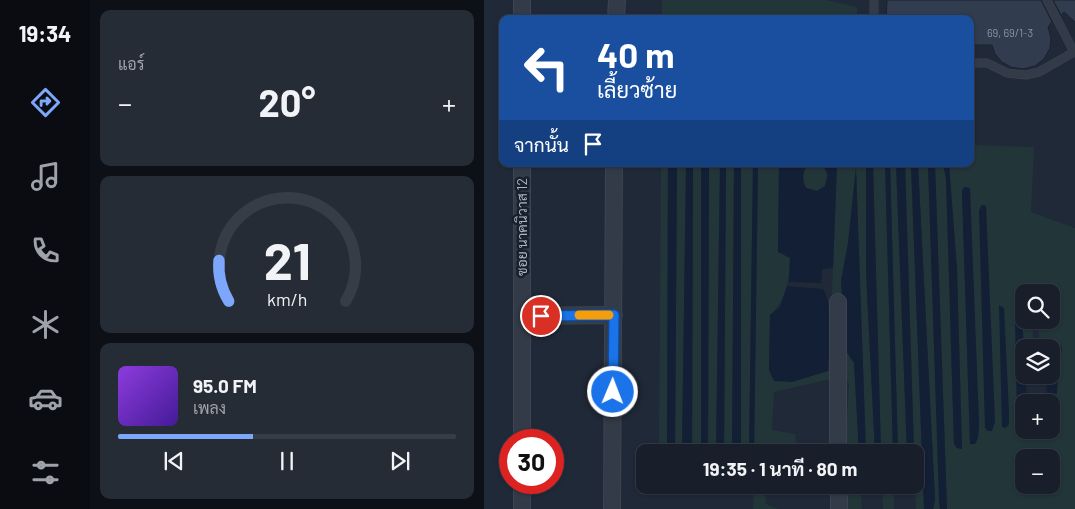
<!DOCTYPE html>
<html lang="th">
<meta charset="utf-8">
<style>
body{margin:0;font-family:Barlow,Sarabun,sans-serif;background:#252c36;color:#f1f3f6;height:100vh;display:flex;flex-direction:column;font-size:19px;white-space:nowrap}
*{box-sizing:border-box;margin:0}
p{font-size:16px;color:#9fa2a8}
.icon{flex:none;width:28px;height:28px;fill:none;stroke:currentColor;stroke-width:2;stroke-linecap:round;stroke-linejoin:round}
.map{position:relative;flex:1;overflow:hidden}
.side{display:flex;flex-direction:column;gap:10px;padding:10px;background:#0d1117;width:394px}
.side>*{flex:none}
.hud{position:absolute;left:15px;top:15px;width:475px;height:152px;border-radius:10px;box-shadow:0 1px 4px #0004,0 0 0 1px #363d47;background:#1a4fa0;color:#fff;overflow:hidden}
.fabs{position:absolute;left:531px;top:284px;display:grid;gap:10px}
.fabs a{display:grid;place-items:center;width:45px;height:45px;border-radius:10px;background:#181f2a;box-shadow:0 1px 4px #0004,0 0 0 1px #363d47;font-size:25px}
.speed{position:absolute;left:15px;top:429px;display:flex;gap:10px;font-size:25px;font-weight:700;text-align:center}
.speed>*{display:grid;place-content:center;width:65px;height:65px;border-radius:50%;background:#181f2a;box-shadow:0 1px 4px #0004,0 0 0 1px #363d47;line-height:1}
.speed .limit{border:8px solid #d22;background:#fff;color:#111}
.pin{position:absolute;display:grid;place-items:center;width:42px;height:42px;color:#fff;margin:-21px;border:2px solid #fff;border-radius:50%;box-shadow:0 1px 5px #0007}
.me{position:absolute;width:55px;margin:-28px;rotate:1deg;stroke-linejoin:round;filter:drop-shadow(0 0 4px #0008)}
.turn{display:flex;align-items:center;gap:18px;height:105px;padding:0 15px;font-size:22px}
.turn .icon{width:65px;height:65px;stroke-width:2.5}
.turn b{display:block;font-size:35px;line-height:42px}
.then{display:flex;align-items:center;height:48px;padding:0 15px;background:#0003;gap:10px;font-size:19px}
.big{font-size:38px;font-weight:700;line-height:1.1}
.side .widget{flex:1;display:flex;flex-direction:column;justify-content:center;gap:8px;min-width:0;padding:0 18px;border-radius:10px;background:#252c36}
.side .dial{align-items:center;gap:0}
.dial svg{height:130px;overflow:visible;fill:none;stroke:#363d47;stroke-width:7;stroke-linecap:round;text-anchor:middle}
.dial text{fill:#f1f3f6;stroke:none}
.song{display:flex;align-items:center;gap:15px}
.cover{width:60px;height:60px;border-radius:8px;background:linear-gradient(135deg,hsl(270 70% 55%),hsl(260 70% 35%))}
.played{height:5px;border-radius:2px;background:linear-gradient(90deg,#7da7fa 40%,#363d47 40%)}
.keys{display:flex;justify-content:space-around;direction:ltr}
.heat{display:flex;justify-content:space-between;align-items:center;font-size:28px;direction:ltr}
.trip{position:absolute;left:152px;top:444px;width:288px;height:50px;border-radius:10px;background:#181f2a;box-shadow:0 1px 4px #0004,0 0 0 1px #363d47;font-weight:700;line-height:50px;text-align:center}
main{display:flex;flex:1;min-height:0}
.tab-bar{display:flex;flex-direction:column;width:90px;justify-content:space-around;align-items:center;background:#0a0c11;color:#9fa2a8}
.tab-bar .icon{width:35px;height:35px}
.tab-bar .selected{color:#7da7fa}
.tab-bar b{font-size:22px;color:#f1f3f6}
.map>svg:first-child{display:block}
</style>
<main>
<nav class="tab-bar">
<b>19:34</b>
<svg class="icon selected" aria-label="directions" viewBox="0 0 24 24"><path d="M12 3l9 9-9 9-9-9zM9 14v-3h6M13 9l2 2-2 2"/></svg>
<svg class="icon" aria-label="music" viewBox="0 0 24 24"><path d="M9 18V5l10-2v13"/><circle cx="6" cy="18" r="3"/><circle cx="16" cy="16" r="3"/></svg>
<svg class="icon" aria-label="phone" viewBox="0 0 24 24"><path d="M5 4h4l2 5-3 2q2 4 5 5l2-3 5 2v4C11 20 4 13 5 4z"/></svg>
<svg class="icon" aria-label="climate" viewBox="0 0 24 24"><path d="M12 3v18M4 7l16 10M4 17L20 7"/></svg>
<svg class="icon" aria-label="car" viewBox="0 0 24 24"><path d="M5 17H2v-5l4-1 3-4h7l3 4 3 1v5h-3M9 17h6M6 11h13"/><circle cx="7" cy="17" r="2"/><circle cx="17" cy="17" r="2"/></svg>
<svg class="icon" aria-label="filters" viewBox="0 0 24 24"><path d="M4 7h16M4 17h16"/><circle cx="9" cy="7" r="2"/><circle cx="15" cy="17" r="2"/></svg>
</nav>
<section class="side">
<div class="widget"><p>แอร์</p>
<div class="heat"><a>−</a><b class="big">20°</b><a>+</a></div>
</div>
<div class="widget dial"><svg viewBox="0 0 100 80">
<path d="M14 69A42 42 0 1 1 86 69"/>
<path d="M14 69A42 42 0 0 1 8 44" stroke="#7da7fa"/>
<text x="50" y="56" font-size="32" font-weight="700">21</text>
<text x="50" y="72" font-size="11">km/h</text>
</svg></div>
<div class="widget">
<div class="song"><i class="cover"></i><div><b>95.0 FM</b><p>เพลง</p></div></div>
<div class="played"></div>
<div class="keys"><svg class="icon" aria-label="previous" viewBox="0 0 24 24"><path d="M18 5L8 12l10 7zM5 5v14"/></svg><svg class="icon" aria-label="pause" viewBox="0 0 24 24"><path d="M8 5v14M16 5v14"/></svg><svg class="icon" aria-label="next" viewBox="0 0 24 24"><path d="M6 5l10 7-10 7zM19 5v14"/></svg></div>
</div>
</section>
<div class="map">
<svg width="592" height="509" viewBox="0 0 592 509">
<rect width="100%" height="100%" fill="#202938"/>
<!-- green -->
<path fill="#223539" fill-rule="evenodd" d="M178,0H342L373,7V19H178Z
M486,145L550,147L547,212L591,228V509H463L451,164H459L462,178L470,444L473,448L478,449L473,270L465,164H486ZM485,188L495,424L494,438L486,444L478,191ZM540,292H568V320H540ZM538,315L540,353V348L548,347L549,328L554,327L556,347H563L567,338L571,408H568V430H540V422H536ZM540,458H568V485H540Z
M177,164H184L183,452H175Z
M193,164H202L198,452H191Z
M209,164H217V452H208Z
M225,164H236L232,452H224Z
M242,164H250L248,452H240Z
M257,164H269L265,452H257Z
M274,164H295L294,251L306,257C305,280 303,300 286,315L285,370L344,371L348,374L347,379L290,392L288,430L311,434L312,445L307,452L290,448V452H270Z
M324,164L330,167L333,164H338C345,171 343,177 341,186L334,191L322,188C318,179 318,172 324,164Z
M353,164H382V272L391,452H382L372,172L364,243L357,281L362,351L370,363L375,452H361L365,384L354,353L347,314Z
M389,164H401L409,452H397Z
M406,164H412L423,452H414Z
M421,164H427L440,509H432Z
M434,164H444L456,509H449L451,499Z
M270,485H280L282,504L294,509H269Z
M360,485H376L378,509H358Z
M398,485H410V509H399Z"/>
<!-- water -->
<path fill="#131f35" d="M184,164H193L191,452H183Z
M202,164H209L208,452H198Z
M217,164H225L224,452H217Z
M236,164H242L240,452H232Z
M250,164H257V452H248Z
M269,164H274L270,452H265Z
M295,164H333L330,167L324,164C318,172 318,180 322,188L333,191L341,186L344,175L338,164H353L349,268L338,269L337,283L305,282L306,258L294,252Z
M382,164H389L397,452H391L382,272Z
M401,164H406L414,452H409Z
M412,164H421L430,452H423Z
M427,164H434L451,499L449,509H440Z
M444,164H451L463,509H456L455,501Z
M459,164H465L473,270L478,449L473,448L470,444L462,178Z
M372,167L382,452H375L370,363L362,351L357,281L364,243Z
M480,187L486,188L495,424L494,438L491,444H486L478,191Z
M498,205L502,206L511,422L508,431H504L501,428L495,210Z
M303,286L339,289C350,303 345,353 344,371L308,382L290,381L285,370L286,315L296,307Z
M515,305L520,308L525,411V424L522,428L518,427Z
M533,314L538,315L543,402H540V422H536L533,417L531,321Z
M567,338L578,347L571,408H568V402H563L562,375H568V348L563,347Z"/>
<!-- building -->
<path fill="#313c4f" stroke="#1b222f" d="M403,0H557L568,22L564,27L567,38L566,48L560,59L551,66L539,69L527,67L518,62L511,54L508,45H486V19H402Z
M569,0H592V23L580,12L577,15Z"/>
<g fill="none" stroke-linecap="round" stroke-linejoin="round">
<!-- service casing -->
<g stroke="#3d4452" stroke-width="9">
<path id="service" d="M563,0L590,52
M390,19V0
M486,63H503L523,73L542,75L555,72L592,51"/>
</g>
<!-- minor casing -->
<g stroke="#3d4452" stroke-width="18">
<path id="minor" d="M38,0V19
M132,19L133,0
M38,164V440
M354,302V452
M39,316L130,315
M355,485V509
M38,509V482
M128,509L130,164"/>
</g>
<!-- service -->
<use href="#service" stroke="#333b48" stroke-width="8"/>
<!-- minor -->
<use href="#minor" stroke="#333b48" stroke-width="16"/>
</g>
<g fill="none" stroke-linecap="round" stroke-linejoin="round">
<!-- route casing -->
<g stroke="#114b97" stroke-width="12">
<path id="route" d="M57,316L130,315L129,392"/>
</g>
<!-- route -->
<use href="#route" stroke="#1a73e8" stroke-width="9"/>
<!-- slow -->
<path stroke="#f59e0b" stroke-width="9" d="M95,315H125"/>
</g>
<g text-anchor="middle" stroke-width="5" stroke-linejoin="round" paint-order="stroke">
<!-- number labels -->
<g font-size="11" fill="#8c95a6">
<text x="526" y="37">69, 69/1-3</text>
</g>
<!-- street labels -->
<g font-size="14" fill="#adb5c5" stroke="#19202d">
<text transform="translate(38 227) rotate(-90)" y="5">ซอย นาคนิวาส 12</text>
</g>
</g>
</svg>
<div class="fabs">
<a><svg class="icon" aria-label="search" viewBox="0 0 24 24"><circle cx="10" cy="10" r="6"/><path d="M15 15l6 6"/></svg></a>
<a><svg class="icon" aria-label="layers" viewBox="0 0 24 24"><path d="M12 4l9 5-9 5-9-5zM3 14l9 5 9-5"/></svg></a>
<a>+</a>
<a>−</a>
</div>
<div class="speed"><div class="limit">30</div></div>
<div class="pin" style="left:57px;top:316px;background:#d93025"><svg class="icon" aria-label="arrive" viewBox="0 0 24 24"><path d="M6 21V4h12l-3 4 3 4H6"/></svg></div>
<svg class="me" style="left:129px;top:392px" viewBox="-20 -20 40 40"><circle r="17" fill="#1a73e8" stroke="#fff" stroke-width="3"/><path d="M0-11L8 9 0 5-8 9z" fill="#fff"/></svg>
<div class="trip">19:35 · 1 นาที · 80 m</div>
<div class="hud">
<div class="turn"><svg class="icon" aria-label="left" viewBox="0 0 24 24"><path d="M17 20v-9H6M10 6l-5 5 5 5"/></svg><div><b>40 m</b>เลี้ยวซ้าย</div></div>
<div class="then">จากนั้น<svg class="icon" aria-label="arrive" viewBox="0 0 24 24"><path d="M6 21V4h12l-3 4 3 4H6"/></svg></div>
</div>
</div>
</main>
